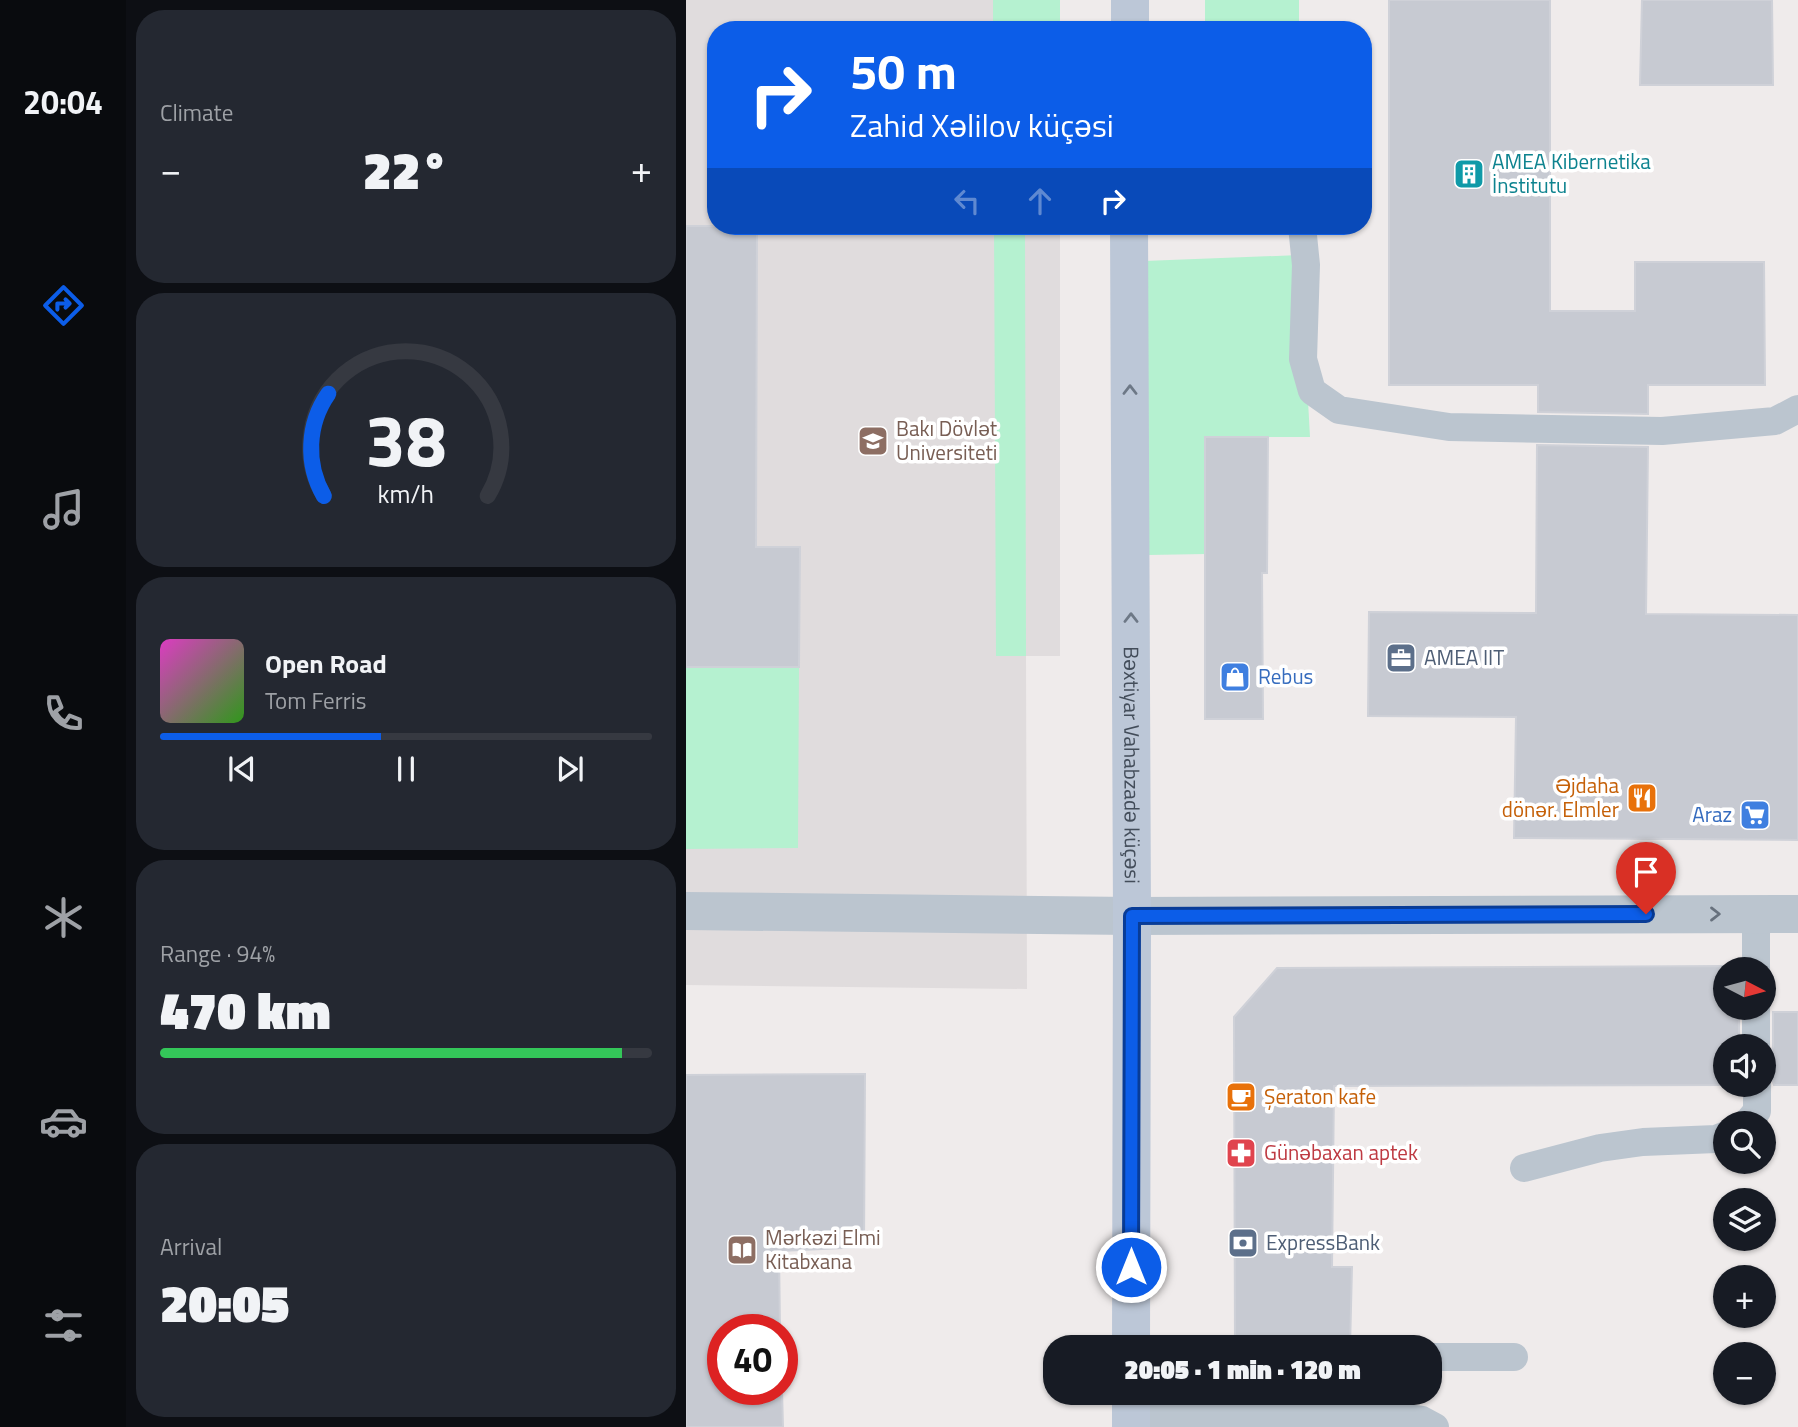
<!DOCTYPE html>
<meta charset="utf-8">
<style>
body{margin:0;font-family:"Titillium Web",sans-serif;background:#242831;color:#f1f3f6;height:100vh;display:flex;flex-direction:column;font-size:26px;white-space:nowrap}
*{box-sizing:border-box;margin:0}
p{font-size:23px;color:#9ea1a6}
.icon{flex:none;width:38px;height:38px;fill:none;stroke:currentColor;stroke-width:2;stroke-linecap:round;stroke-linejoin:round}
.map{position:relative;flex:1;overflow:hidden}
.panel{display:flex;flex-direction:column;gap:10px;padding:10px;background:#0d0f14;width:560px}
.panel>*{flex:none}
.banner{position:absolute;left:21px;top:21px;width:665px;height:214px;border-radius:28px;box-shadow:0 2px 5px #0004;background:#0c5de8;color:#fff;overflow:hidden}
.needle{width:46px;rotate:96deg}
.buttons{position:absolute;left:1027px;top:957px;display:grid;gap:14px}
.buttons a{display:grid;place-items:center;width:63px;height:63px;border-radius:50%;background:#171b24;box-shadow:0 2px 5px #0004;font-size:35px}
.speed{position:absolute;left:21px;top:1314px;display:flex;gap:14px;font-size:35px;font-weight:700;text-align:center}
.speed>*{display:grid;place-content:center;width:91px;height:91px;border-radius:50%;background:#171b24;box-shadow:0 2px 5px #0004;line-height:1}
.speed .limit{border:10px solid #d22;background:#fff;color:#111}
.pin{position:absolute;display:grid;place-items:center;width:60px;height:60px;color:#fff;margin:-72px -30px;border-radius:50% 50% 50% 0;rotate:-45deg;box-shadow:0 0 7px #0007}
.pin .icon{rotate:45deg}
.me{position:absolute;width:77px;margin:-38px;rotate:0deg;stroke-linejoin:round;filter:drop-shadow(0 0 5px #0008)}
.turn{display:flex;align-items:center;gap:24px;height:147px;padding:0 28px;font-size:32px}
.turn .icon{width:91px;height:91px;stroke-width:2.5}
.turn b{display:block;font-size:49px;line-height:60px}
.lanes{display:flex;align-items:center;height:66px;padding:0 28px;background:#0003;justify-content:center;gap:35px;direction:ltr}
.lanes .off{opacity:.35}
.big{font-size:52px;font-weight:800;line-height:1.1}
.panel .card{flex:1;display:flex;flex-direction:column;justify-content:center;gap:10px;min-width:0;padding:0 24px;border-radius:28px;background:#242831}
.panel .dial{align-items:center;gap:0}
.dial svg{height:182px;overflow:visible;fill:none;stroke:#363941;stroke-width:7;stroke-linecap:round;text-anchor:middle}
.dial text{fill:#f1f3f6;stroke:none}
.song{display:flex;align-items:center;gap:21px}
.cover{width:84px;height:84px;border-radius:10px;background:linear-gradient(135deg,hsl(310 70% 55%),hsl(110 70% 35%))}
.played{height:7px;border-radius:4px;background:linear-gradient(90deg,#0c5de8 45%,#363941 45%)}
.keys{display:flex;justify-content:space-around;direction:ltr}
.heat{display:flex;justify-content:space-between;align-items:center;font-size:38px;direction:ltr}
.charge{height:10px;border-radius:5px;background:linear-gradient(90deg,#34c759 94%,#363941 0)}
.trip{position:absolute;left:357px;top:1335px;width:399px;height:70px;border-radius:28px;background:#171b24;box-shadow:0 2px 5px #0004;font-weight:800;line-height:70px;text-align:center}
main{display:flex;flex:1;min-height:0}
.tabs{display:flex;flex-direction:column;width:126px;justify-content:space-around;align-items:center;background:#090b0e;color:#9ea1a6}
.tabs .icon{width:49px;height:49px}
.tabs .active{color:#0c5de8}
.tabs b{font-size:32px;color:#f1f3f6}
.map>svg:first-child{display:block}
</style>
<main>
<nav class="tabs">
<b>20:04</b>
<svg class="icon active" aria-label="directions" viewBox="0 0 24 24"><path d="M12 3l9 9-9 9-9-9zM9 14v-3h6M13 9l2 2-2 2"/></svg>
<svg class="icon" aria-label="music" viewBox="0 0 24 24"><path d="M9 18V5l10-2v13"/><circle cx="6" cy="18" r="3"/><circle cx="16" cy="16" r="3"/></svg>
<svg class="icon" aria-label="phone" viewBox="0 0 24 24"><path d="M5 4h4l2 5-3 2q2 4 5 5l2-3 5 2v4C11 20 4 13 5 4z"/></svg>
<svg class="icon" aria-label="climate" viewBox="0 0 24 24"><path d="M12 3v18M4 7l16 10M4 17L20 7"/></svg>
<svg class="icon" aria-label="car" viewBox="0 0 24 24"><path d="M5 17H2v-5l4-1 3-4h7l3 4 3 1v5h-3M9 17h6M6 11h13"/><circle cx="7" cy="17" r="2"/><circle cx="17" cy="17" r="2"/></svg>
<svg class="icon" aria-label="filters" viewBox="0 0 24 24"><path d="M4 7h16M4 17h16"/><circle cx="9" cy="7" r="2"/><circle cx="15" cy="17" r="2"/></svg>
</nav>
<section class="panel">
<div class="card"><p>Climate</p>
<div class="heat"><a>−</a><b class="big">22°</b><a>+</a></div>
</div>
<div class="card dial"><svg viewBox="0 0 100 80">
<path d="M14 69A42 42 0 1 1 86 69"/>
<path d="M14 69A42 42 0 0 1 16 24" stroke="#0c5de8"/>
<text x="50" y="56" font-size="32" font-weight="700">38</text>
<text x="50" y="72" font-size="11">km/h</text>
</svg></div>
<div class="card">
<div class="song"><i class="cover"></i><div><b>Open Road</b><p>Tom Ferris</p></div></div>
<div class="played"></div>
<div class="keys"><svg class="icon" aria-label="previous" viewBox="0 0 24 24"><path d="M18 5L8 12l10 7zM5 5v14"/></svg><svg class="icon" aria-label="pause" viewBox="0 0 24 24"><path d="M8 5v14M16 5v14"/></svg><svg class="icon" aria-label="next" viewBox="0 0 24 24"><path d="M6 5l10 7-10 7zM19 5v14"/></svg></div>
</div>
<div class="card"><p>Range · 94%</p><b class="big">470 km</b><div class="charge"></div></div>
<div class="card"><p>Arrival</p><b class="big">20:05</b></div>
</section>
<div class="map">
<svg width="1112" height="1427" viewBox="0 0 1112 1427">
<rect width="100%" height="100%" fill="#efebeb"/>
<!-- education -->
<path fill="#e0dcdd" d="M0,0H374V30H30V226H374V656H340L341,989L0,985Z"/>
<!-- green -->
<path fill="#b5f1d0" d="M307,0H374V30H307Z
M519,0H613V30H519Z
M308,226H339L340,656H310Z
M614,255L624,437H519L520,554L462,555L458,261Z
M0,667H113L112,848L0,849Z"/>
<!-- building -->
<path fill="#c7cad2" stroke="#cfd1d8" stroke-width="2" d="M703,0H864V311H949V262H1078L1079,385H962V414L852,412V385H703Z
M956,0H1086L1087,85H954Z
M0,226H71L70,547H114L113,667H0Z
M519,437H582L581,573H576L577,719H519Z
M851,445L962,447L960,614L1112,615V840L828,838L830,717L682,716L683,612L850,613Z
M1042,966V970H1040V1008L1041,1011L1053,1012V1046H1040V1085L648,1086L646,1267H666L664,1348H549L548,1017L591,968Z
M1087,1012H1112V1085H1088L1085,1076L1078,1070V1060L1084,1055L1087,1047Z
M179,1074L178,1247L93,1251L94,1330H37V1390H96L97,1427H0V1075Z"/>
<g fill="none" stroke-linecap="round" stroke-linejoin="round">
<!-- lane -->
<path stroke="#bbc5cf" stroke-width="28" d="M616,226L620,265L617,359L626,391L653,410L763,427L976,431L1089,421L1112,409
M1070,914V970
M1070,1008V1046
M1060,1124L1071,1111V1085
M838,1168L914,1148L957,1142L1030,1139L1040,1135
M744,1357H828
M445,1414L697,1415L736,1420L749,1427"/>
<!-- street -->
<path stroke="#bbc5cf" stroke-width="38" d="M0,911L446,916L1112,914"/>
<!-- secondary -->
<g stroke="#bcc7d7" stroke-width="38">
<path d="M444,30V0"/>
<path id="s1" d="M443,226L446,916L445,1348"/>
<path d="M445,1393V1427"/>
</g>
</g>
<!-- one-way arrows -->
<defs><path id="oneway-chevron" d="M-2-3.5L2.5 0L-2 3.5" fill="none" stroke-width="1.6" stroke-linecap="round" stroke-linejoin="round" transform="scale(1.75)"/></defs>
<g stroke="#6d7886">
<use href="#oneway-chevron" transform="translate(444 390) rotate(-90)"/>
<use href="#oneway-chevron" transform="translate(445 618) rotate(-90)"/>
</g>
<use stroke="#67717d" href="#oneway-chevron" transform="translate(1029 914)"/>
<g fill="none" stroke-linecap="round" stroke-linejoin="round">
<!-- route casing -->
<g stroke="#083c97" stroke-width="18">
<path id="route" d="M445,1267L446,916L960,914"/>
</g>
<!-- route -->
<use href="#route" stroke="#0c5de8" stroke-width="12"/>
</g>
<!-- icons -->
<defs>
<g id="building-square" transform="scale(1.575)"><rect x="-9" y="-9" width="18" height="18" rx="4" fill="#0f9aa8" stroke="#fff"/><path d="M-4-6H4V6H1V3H-1V6H-4ZM-2.5-4.3h1.7v1.8h-1.7ZM.8-4.3h1.7v1.8H.8ZM-2.5-1h1.7V.8h-1.7ZM.8-1h1.7V.8H.8Z" fill="#fff"/></g>
<g id="university-square" transform="scale(1.575)"><rect x="-9" y="-9" width="18" height="18" rx="4" fill="#8d6e63" stroke="#fff"/><path d="M0-5L7-2L0 1L-7-2ZM-4 1L0 2.5L4 1V4Q0 6-4 4Z" fill="#fff"/></g>
<g id="office-square" transform="scale(1.575)"><rect x="-9" y="-9" width="18" height="18" rx="4" fill="#5c6f8a" stroke="#fff"/><path d="M-6-3h4V-5.5h4V-3h4V5H-6ZM-1-4.5V-3h2v-1.5ZM-6 0V1H6V0Z" fill="#fff"/></g>
<g id="shop-square" transform="scale(1.575)"><rect x="-9" y="-9" width="18" height="18" rx="4" fill="#3f7fe0" stroke="#fff"/><path d="M-5-2.5h2.3a2.7 3.5 0 0 1 5.4 0H5L5.5 6h-11ZM-1.5-2.5h3a1.5 2.3 0 0 0-3 0Z" fill="#fff"/></g>
<g id="restaurant-square" transform="scale(1.575)"><rect x="-9" y="-9" width="18" height="18" rx="4" fill="#e8710a" stroke="#fff"/><path d="M-5-6h1v4h1v-4h1v4h1v-4h1v5L-1.5 .5V6h-2V.5L-5-1ZM5-6V6H3V1.5H1.5Q1.5-4 5-6Z" fill="#fff"/></g>
<g id="supermarket-square" transform="scale(1.575)"><rect x="-9" y="-9" width="18" height="18" rx="4" fill="#3f7fe0" stroke="#fff"/><path d="M-6-5.5h2.5l.6 2H6L4.5 2H-2.5L-4.4-4H-6ZM-1.5 3.2a1.3 1.3 0 1 0 .1 0ZM3 3.2a1.3 1.3 0 1 0 .1 0Z" fill="#fff"/></g>
<g id="cafe-square" transform="scale(1.575)"><rect x="-9" y="-9" width="18" height="18" rx="4" fill="#e8710a" stroke="#fff"/><path d="M-5.5-4.5H6V0H3Q3 3.5 0 3.5H-2.5Q-5.5 3.5-5.5 0ZM3-3.2v2h1.7v-2ZM-6 4.5H4V6H-6Z" fill="#fff"/></g>
<g id="pharmacy-square" transform="scale(1.575)"><rect x="-9" y="-9" width="18" height="18" rx="4" fill="#e0444e" stroke="#fff"/><path d="M-2-6h4v4h4v4h-4v4h-4v-4h-4v-4h4Z" fill="#fff"/></g>
<g id="bank-square" transform="scale(1.575)"><rect x="-9" y="-9" width="18" height="18" rx="4" fill="#5c6f8a" stroke="#fff"/><path d="M-6-4H6V4H-6ZM0-2.3a2.3 2.3 0 1 0 0 4.6a2.3 2.3 0 1 0 0-4.6Z" fill="#fff"/></g>
<g id="library-square" transform="scale(1.575)"><rect x="-9" y="-9" width="18" height="18" rx="4" fill="#8d6e63" stroke="#fff"/><path d="M-6-4Q-3-5.5-.7-3.5V5Q-3 3-6 4ZM6-4Q3-5.5 .7-3.5V5Q3 3 6 4Z" fill="#fff"/></g>
</defs>
<g fill-rule="evenodd">
<use href="#building-square" x="783" y="174"/>
<use href="#university-square" x="187" y="441"/>
<use href="#office-square" x="715" y="658"/>
<use href="#shop-square" x="549" y="677"/>
<use href="#restaurant-square" x="956" y="798"/>
<use href="#supermarket-square" x="1069" y="815"/>
<use href="#cafe-square" x="555" y="1097"/>
<use href="#pharmacy-square" x="555" y="1153"/>
<use href="#bank-square" x="557" y="1243"/>
<use href="#library-square" x="56" y="1250"/>
</g>
<g text-anchor="middle" stroke-width="7" stroke-linejoin="round" paint-order="stroke">
<!-- culture labels -->
<g font-size="21" fill="#0d838f" stroke="#fff" text-anchor="start">
<text x="806" y="169">AMEA Kibernetika<tspan x="806" dy="24">İnstitutu</tspan></text>
</g>
<!-- education labels -->
<g font-size="21" fill="#785e54" stroke="#fff" text-anchor="start">
<text x="210" y="436">Bakı Dövlət<tspan x="210" dy="24">Universiteti</tspan></text>
<text x="79" y="1245">Mərkəzi Elmi<tspan x="79" dy="24">Kitabxana</tspan></text>
</g>
<!-- service labels -->
<g font-size="21" fill="#4e5e75" stroke="#fff" text-anchor="start">
<text x="738" y="665">AMEA IIT</text>
<text x="580" y="1250">ExpressBank</text>
</g>
<!-- shop labels -->
<g font-size="21" fill="#366cbe" stroke="#fff" text-anchor="start">
<text x="572" y="684">Rebus</text>
<text x="1046" y="822" text-anchor="end">Araz</text>
</g>
<!-- street labels -->
<g font-size="21" fill="#434d5a" stroke="#fff">
<text dy="7" stroke="none"><textPath href="#s1" startOffset="539">Bəxtiyar Vahabzadə küçəsi</textPath></text>
</g>
<!-- food labels -->
<g font-size="21" fill="#c56008" stroke="#fff" text-anchor="end">
<text x="933" y="793">Əjdaha<tspan x="933" dy="24">dönər. Elmler</tspan></text>
<text x="578" y="1104" text-anchor="start">Şeraton kafe</text>
</g>
<!-- health labels -->
<g font-size="21" fill="#be3a42" stroke="#fff" text-anchor="start">
<text x="578" y="1160">Günəbaxan aptek</text>
</g>
</g>
</svg>
<div class="buttons">
<a><svg class="needle" viewBox="-14 -14 28 28"><path d="M0-13l5 13h-10z" fill="#e53935"/><path d="M0 13l5-13h-10z" fill="#9ea1a6"/></svg></a>
<a><svg class="icon" aria-label="sound" viewBox="0 0 24 24"><path d="M4 9h4l5-4v14l-5-4H4zM17 9q2 3 0 6"/></svg></a>
<a><svg class="icon" aria-label="search" viewBox="0 0 24 24"><circle cx="10" cy="10" r="6"/><path d="M15 15l6 6"/></svg></a>
<a><svg class="icon" aria-label="layers" viewBox="0 0 24 24"><path d="M12 4l9 5-9 5-9-5zM3 14l9 5 9-5"/></svg></a>
<a>+</a>
<a>−</a>
</div>
<div class="speed"><div class="limit">40</div></div>
<div class="pin" style="left:960px;top:914px;background:#d93025"><svg class="icon" aria-label="arrive" viewBox="0 0 24 24"><path d="M6 21V4h12l-3 4 3 4H6"/></svg></div>
<svg class="me" style="left:445px;top:1267px" viewBox="-20 -20 40 40"><circle r="17" fill="#0c5de8" stroke="#fff" stroke-width="3"/><path d="M0-11L8 9 0 5-8 9z" fill="#fff"/></svg>
<div class="trip">20:05 · 1 min · 120 m</div>
<div class="banner">
<div class="turn"><svg class="icon" aria-label="right" viewBox="0 0 24 24"><path d="M7 20v-9h11M14 6l5 5-5 5"/></svg><div><b>50 m</b>Zahid Xəlilov küçəsi</div></div>
<div class="lanes"><svg class="icon off" aria-label="left" viewBox="0 0 24 24"><path d="M17 20v-9H6M10 6l-5 5 5 5"/></svg><svg class="icon off" aria-label="ahead" viewBox="0 0 24 24"><path d="M12 20V5M6 11l6-6 6 6"/></svg><svg class="icon" aria-label="right" viewBox="0 0 24 24"><path d="M7 20v-9h11M14 6l5 5-5 5"/></svg></div>
</div>
</div>
</main>
